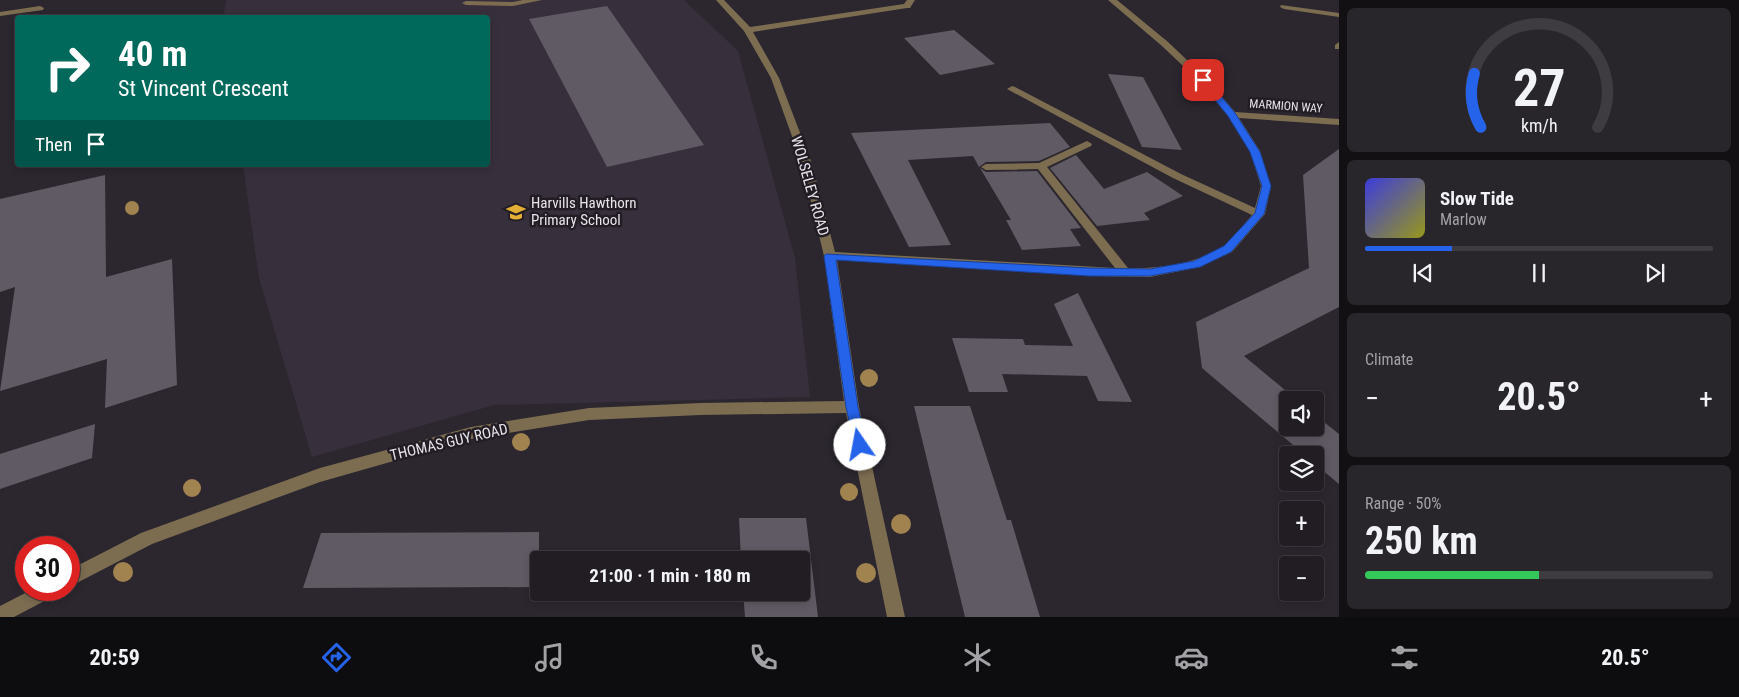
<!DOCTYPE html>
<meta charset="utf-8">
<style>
body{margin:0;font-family:"Roboto Condensed",sans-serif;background:#29262b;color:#f1f3f6;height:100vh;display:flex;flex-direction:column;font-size:19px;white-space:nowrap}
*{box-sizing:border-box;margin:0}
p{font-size:16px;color:#a2a2a6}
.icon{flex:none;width:28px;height:28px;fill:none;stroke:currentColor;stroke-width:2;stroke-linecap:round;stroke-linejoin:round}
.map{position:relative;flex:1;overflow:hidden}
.details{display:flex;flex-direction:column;gap:8px;padding:8px;background:#121013;width:400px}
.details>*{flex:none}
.top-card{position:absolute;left:15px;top:15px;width:475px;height:152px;border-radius:5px;box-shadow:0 2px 8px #0003,0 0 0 1px #3e3b41;background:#00695c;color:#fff;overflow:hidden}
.controls{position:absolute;left:1279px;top:391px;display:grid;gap:10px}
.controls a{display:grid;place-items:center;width:45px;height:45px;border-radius:5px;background:#211d23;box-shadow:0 2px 8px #0003,0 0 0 1px #3e3b41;font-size:25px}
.speed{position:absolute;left:15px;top:536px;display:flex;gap:10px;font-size:25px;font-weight:700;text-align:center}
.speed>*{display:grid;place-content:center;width:65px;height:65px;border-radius:50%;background:#211d23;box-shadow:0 2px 8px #0003,0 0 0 1px #3e3b41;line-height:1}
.speed .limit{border:8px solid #d22;background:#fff;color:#111}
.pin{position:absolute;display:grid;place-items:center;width:42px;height:42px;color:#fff;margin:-21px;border-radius:10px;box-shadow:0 2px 8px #0006}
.me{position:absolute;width:55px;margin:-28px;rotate:348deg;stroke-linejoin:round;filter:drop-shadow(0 0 4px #0008)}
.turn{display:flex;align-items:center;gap:18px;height:105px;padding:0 20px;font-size:22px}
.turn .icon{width:65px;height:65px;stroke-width:2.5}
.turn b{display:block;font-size:35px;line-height:42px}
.then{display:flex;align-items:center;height:48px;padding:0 20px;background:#0003;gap:10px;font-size:19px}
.big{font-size:38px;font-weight:700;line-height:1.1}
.details .tile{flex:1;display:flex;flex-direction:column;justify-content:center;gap:8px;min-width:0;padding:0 18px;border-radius:8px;background:#29262b}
.details .dial{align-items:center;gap:0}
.dial svg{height:130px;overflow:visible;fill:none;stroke:#3e3b41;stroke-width:7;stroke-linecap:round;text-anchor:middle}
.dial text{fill:#f1f3f6;stroke:none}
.song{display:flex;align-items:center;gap:15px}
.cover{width:60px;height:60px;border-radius:8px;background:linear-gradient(135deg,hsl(240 70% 55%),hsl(60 70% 35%))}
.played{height:5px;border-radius:2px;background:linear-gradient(90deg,#2563eb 25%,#3e3b41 25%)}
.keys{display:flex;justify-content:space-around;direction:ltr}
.heat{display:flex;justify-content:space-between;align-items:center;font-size:28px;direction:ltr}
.charge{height:8px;border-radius:4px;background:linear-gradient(90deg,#34c759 50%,#3e3b41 0)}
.trip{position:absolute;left:530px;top:551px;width:280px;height:50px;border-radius:5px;background:#211d23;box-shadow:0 2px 8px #0003,0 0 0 1px #3e3b41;font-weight:700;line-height:50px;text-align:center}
.menu{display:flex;height:80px;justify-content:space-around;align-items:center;background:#0d0c0e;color:#a2a2a6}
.menu .icon{width:35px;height:35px}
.menu .active{color:#2563eb}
.menu b{font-size:22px;color:#f1f3f6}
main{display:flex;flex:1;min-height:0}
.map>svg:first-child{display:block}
</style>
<main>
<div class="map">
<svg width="1339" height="617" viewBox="0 0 1339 617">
<rect width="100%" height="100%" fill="#2c272f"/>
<!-- built -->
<path fill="#382f3d" d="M226,0H684L738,51L795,258L810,397L494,405L312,457L259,278L243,165H488V18H223Z"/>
<!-- building -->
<path fill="#605a64" d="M607,6L704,145L607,167L529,19Z
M954,30L995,64L940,75L904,38Z
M1108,74L1143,77L1182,150L1142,147Z
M1050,123L1070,147L1039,161L986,162L979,167L973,156L908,160L951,245L909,247L851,133Z
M1339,149V307L1244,356L1297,400H1288V428H1315V415L1339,434V484L1315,464V455H1305L1202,368L1196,322L1309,268L1303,175Z
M1076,155L1104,189L1147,172L1183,196L1144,213L1150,220L1097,226L1050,168Z
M980,168L986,172L1037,171L1081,228L1070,229L1081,246L1022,250L1006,220H1011Z
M105,175L106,277L172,259L177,385L105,408L107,359L0,391L15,287L0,292V199Z
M1078,293L1132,402L1098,401L1087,376L1002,374L1008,392H969L952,338L1023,339L1025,345L1073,346L1054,304Z
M914,406H970L1007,520H1011L1040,617H965Z
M95,424L92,458L0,489V454Z
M739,518H806L818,617H745L743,592H801V560H741Z
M539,532V587L303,588L321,533Z"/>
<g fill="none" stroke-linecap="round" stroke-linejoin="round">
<!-- minor -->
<path fill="#7c6d51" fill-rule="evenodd" d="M523,0H542L513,6L466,5L462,3L466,1L513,2Z
M716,0H724L750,27L904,4L907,0H915L910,8H907L753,32L779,78L812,164L835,252L1115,268L1038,169L986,170L981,167L986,164L1039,163L1087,141L1092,144L1091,146L1047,167L1128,268C1160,269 1195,264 1223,247C1234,240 1243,225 1252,215L1173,178L1007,89L1012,86L1015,87L1181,174L1255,208L1261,186L1250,151L1228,116L1200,82L1162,46L1108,0H1117L1168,42L1206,78L1235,112L1339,119V125L1239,118L1260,151L1271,186L1265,214L1232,252L1200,267L1150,277L1089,276L837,260L859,407L905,617H887L846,413L700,415L589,420L471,439L320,482L152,544L69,587V570L141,533L320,468L471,427L589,408L700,403L844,401L824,256L802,164L771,78L744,31Z
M1281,5L1339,13V17L1284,9L1280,7Z
M40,6L44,8L43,10L0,16V12Z
M1339,42V49H1335V45Z
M31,590H56L54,596L14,617H0V606Z"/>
</g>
<!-- trees -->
<g fill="#a0834f">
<circle cx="132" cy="208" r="7"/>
<circle cx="869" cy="378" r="9"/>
<circle cx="521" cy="442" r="9"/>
<circle cx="192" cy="488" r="9"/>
<circle cx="849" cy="492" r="9"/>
<circle cx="901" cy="524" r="10"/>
<circle cx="123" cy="572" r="10"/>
<circle cx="866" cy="573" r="10"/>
</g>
<!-- route -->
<path fill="#2563eb" stroke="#184099" d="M1200,78H1206L1235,113L1260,152L1271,186L1264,214L1231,252L1200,267L1150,276H1089L836,260L858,407L867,445L865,449L860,451L855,449L846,407L824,256L826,254L1089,268L1150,269L1194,261L1224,246L1255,213L1262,186L1250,152L1228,116L1199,80Z"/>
<!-- icons -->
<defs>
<g id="school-bare" transform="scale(1.5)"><path d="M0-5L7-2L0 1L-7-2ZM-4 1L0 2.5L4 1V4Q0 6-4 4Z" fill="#e3ae34" stroke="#221d25" stroke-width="2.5" paint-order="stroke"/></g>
</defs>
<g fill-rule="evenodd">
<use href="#school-bare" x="516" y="212"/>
</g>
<g text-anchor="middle" stroke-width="5" stroke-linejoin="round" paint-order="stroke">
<!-- far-street labels -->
<g font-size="12" fill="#e7e3e9" stroke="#221d25">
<text transform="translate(1286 106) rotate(4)" y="4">MARMION WAY</text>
</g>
<!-- street labels -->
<g font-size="15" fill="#e7e3e9" stroke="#221d25">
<text transform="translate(810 186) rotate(74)" y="5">WOLSELEY ROAD</text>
<text transform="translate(449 442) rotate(-13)" y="5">THOMAS GUY ROAD</text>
</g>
<!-- poi labels -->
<g font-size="15" fill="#e7e3e9" stroke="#221d25" text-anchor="start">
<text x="531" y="208">Harvills Hawthorn<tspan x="531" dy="17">Primary School</tspan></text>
</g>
</g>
</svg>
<div class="controls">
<a><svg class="icon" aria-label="sound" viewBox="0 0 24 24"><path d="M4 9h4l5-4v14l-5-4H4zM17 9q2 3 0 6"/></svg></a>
<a><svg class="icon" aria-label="layers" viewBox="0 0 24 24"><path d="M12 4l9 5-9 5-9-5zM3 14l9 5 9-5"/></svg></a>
<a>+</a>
<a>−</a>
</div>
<div class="speed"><div class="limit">30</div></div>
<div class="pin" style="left:1203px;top:80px;background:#d93025"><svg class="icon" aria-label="arrive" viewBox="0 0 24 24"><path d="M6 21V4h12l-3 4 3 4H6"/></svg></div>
<svg class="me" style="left:860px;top:445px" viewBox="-20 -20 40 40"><circle r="19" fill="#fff"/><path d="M0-13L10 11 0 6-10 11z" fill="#2563eb"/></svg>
<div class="trip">21:00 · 1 min · 180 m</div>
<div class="top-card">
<div class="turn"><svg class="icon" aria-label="right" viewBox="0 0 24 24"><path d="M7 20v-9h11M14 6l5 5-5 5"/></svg><div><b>40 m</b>St Vincent Crescent</div></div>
<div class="then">Then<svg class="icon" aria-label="arrive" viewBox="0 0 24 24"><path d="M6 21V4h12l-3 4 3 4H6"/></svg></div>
</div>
</div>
<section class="details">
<div class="tile dial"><svg viewBox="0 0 100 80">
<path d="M14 69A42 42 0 1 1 86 69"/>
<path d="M14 69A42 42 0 0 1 10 36" stroke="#2563eb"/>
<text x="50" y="56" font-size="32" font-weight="700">27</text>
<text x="50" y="72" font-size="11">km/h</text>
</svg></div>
<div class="tile">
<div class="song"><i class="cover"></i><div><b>Slow Tide</b><p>Marlow</p></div></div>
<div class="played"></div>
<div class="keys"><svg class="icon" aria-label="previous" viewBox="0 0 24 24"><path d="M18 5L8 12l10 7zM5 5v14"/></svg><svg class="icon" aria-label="pause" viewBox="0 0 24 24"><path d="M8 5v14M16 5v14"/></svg><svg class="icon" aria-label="next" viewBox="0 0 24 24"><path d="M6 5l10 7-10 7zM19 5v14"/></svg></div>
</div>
<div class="tile"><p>Climate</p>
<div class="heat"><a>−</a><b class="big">20.5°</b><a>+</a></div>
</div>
<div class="tile"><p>Range · 50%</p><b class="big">250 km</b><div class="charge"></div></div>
</section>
</main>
<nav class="menu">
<b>20:59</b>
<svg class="icon active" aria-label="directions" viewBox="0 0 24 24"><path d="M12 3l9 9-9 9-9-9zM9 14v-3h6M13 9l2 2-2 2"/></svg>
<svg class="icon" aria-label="music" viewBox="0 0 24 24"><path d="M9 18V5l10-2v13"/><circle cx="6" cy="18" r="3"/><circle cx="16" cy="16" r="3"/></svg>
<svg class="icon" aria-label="phone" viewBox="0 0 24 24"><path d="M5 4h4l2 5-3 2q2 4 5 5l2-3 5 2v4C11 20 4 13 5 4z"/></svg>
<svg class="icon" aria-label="climate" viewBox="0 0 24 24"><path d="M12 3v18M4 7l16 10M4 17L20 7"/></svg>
<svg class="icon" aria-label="car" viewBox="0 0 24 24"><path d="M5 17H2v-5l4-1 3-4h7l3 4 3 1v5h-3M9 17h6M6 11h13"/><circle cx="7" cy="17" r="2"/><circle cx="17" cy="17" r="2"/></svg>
<svg class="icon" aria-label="filters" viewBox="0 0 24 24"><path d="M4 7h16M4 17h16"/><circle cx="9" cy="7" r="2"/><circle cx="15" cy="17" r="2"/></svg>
<b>20.5°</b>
</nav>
